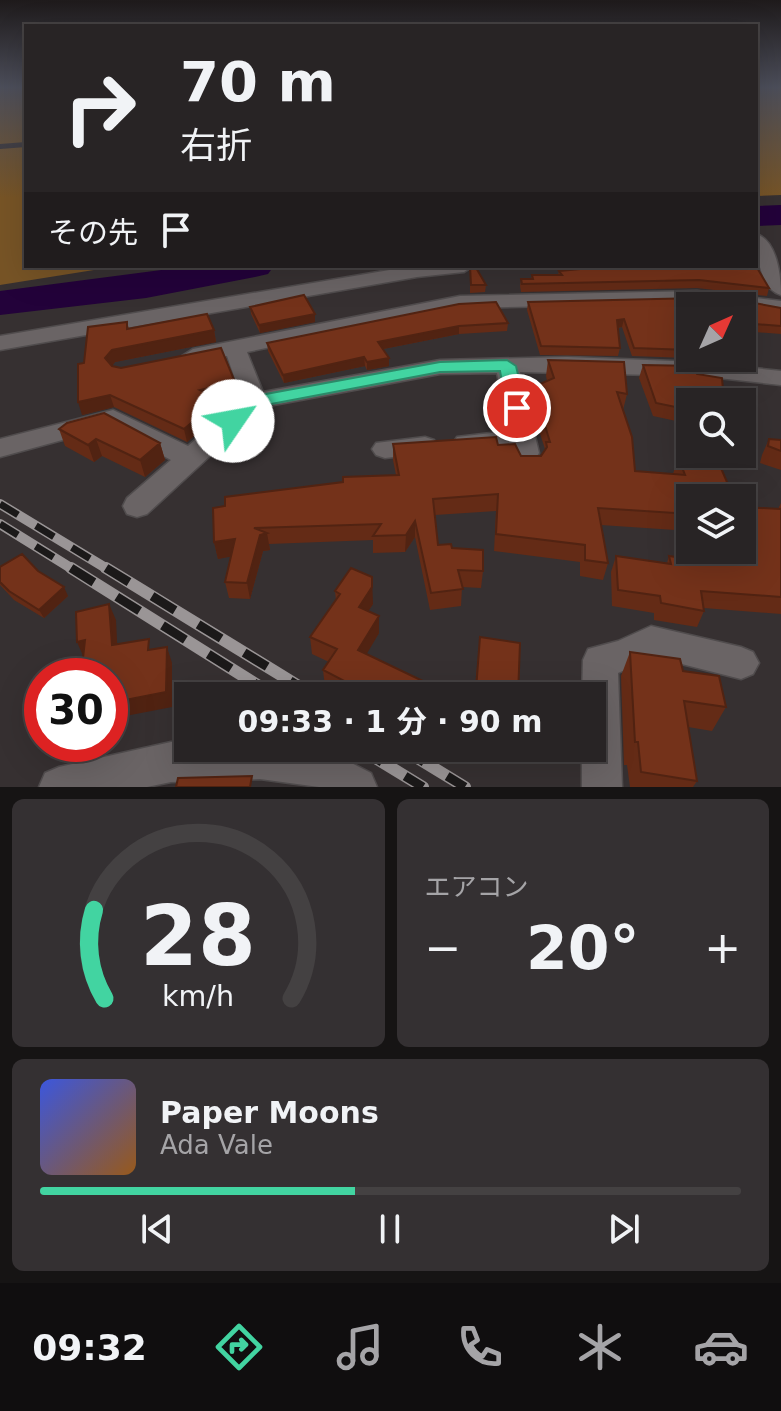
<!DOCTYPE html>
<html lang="ja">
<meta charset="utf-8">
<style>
body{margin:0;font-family:"DejaVu Sans","Noto Sans JP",sans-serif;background:#343032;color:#f1f3f6;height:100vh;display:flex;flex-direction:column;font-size:30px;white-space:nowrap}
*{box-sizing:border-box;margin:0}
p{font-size:26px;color:#a5a4a7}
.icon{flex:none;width:44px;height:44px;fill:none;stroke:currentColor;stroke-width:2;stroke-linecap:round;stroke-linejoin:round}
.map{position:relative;height:787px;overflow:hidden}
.sheet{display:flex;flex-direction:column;gap:12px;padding:12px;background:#161414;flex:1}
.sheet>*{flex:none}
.top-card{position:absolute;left:24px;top:24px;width:734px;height:244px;border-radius:0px;box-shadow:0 8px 32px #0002,0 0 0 2px #444142;background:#282425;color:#f1f3f6;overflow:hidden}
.needle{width:52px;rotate:45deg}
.tools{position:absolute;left:676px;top:292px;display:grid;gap:16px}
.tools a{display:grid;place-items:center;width:80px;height:80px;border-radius:0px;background:#282425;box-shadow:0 8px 32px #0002,0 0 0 2px #444142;font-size:40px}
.speed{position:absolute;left:24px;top:658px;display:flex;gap:16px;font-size:40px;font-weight:700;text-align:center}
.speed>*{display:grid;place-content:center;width:104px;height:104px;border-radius:50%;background:#282425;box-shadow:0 8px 32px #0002,0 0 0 2px #444142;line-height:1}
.speed .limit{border:12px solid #d22;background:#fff;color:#111}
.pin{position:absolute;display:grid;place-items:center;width:68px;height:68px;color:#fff;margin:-34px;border:4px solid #fff;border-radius:50%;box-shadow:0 2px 8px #0007}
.me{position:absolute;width:88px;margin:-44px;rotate:57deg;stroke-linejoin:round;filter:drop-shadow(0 0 6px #0008)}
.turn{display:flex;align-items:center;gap:28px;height:168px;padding:0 24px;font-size:36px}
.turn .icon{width:104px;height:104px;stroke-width:2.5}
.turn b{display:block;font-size:56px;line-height:68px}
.then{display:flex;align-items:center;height:76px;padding:0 24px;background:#0003;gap:16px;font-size:30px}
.big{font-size:60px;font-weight:700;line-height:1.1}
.sheet .widget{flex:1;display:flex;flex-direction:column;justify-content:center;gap:12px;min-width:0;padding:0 28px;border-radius:12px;background:#343032}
.sheet .dial{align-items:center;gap:0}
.dial svg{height:208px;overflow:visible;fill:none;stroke:#444142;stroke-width:7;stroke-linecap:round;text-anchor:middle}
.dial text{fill:#f1f3f6;stroke:none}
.song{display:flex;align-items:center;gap:24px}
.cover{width:96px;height:96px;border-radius:12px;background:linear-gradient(135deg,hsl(230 70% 55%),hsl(30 70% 35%))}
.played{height:8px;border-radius:4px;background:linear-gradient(90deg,#42d4a1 45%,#444142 45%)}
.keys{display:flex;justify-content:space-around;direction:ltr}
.heat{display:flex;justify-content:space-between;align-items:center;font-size:44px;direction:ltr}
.sheet .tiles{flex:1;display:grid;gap:12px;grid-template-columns:1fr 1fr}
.widget:last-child{grid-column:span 2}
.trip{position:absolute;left:174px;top:682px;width:432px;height:80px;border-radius:0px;background:#282425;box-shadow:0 8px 32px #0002,0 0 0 2px #444142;font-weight:700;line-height:80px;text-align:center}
.tab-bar{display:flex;height:128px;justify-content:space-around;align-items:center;background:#100e0f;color:#a5a4a7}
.tab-bar .icon{width:56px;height:56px}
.tab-bar .on{color:#42d4a1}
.tab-bar b{font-size:36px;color:#f1f3f6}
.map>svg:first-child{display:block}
</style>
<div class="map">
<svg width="781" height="787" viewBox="0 0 781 787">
<rect width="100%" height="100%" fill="#363031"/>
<!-- green -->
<path fill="#775426" d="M0,87H26V142L0,144Z
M756,87H781V195L756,196Z
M26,147V266H119L0,285V149Z"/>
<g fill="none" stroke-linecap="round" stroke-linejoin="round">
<!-- river -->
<path fill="#23023a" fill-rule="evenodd" d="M781,205V225L756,226V206Z
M192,266H274L268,274L255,277L146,298L0,315V291Z"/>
<!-- minor casing -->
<g stroke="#504c4d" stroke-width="3">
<path id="minor" d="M756,234C777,240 781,276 781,295C760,290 756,252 756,234Z
M413,266H473L464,272L417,277L0,350V336Z
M697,291L781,301V313L742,306L697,303L460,308L247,352L263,392L440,360L567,357L700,362L781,371V385L700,376L520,372L539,453L535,459L526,462L517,459L512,449L466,452L457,449L453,443L457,437L508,431L497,373L440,374L263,407L147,514L137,517L127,514L123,506L127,498L171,460L110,427L0,457V439L113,410L188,446L242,399L227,356L193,363L185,361L182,356L193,349L460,296Z
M425,437L434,440L438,446L434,452L385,458L376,455L372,449L376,443Z
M651,626L741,647L753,652L759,663L753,674L741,679L654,657L618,673L622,787H582V748H592V696H582L583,660L588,649L618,641Z
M171,742H188V748H322L371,773L377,787H319L260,779L171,782L147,787H39L45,773L59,767Z"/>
</g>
<!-- minor -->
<use href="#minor" fill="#6a6465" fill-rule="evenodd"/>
<!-- rail-far1 casing -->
<g stroke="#9a9596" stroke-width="10">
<path id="rail-far1" d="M0,504L109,570
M0,524L74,570"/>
</g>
<!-- rail casing -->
<g stroke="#9a9596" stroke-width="12">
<path id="rail" d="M71,568L275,696
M106,568L315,696
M359,748L423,787
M401,748L465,787"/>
</g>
<!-- rail-far1 -->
<use href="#rail-far1" stroke="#1b1919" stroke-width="7" stroke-dasharray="21" stroke-linecap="butt"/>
<!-- rail -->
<use href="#rail" stroke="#1b1919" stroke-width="9" stroke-dasharray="27" stroke-linecap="butt"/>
</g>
<!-- wall -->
<path fill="#642b16" d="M470,266L486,285L485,292L470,293Z
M613,266L769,288L767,296L697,288L521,292L520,286L521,279H531L532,275H558L559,271Z
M699,298L744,301L781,308V334L742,331V306H690V327H684L689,350L687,358L632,356L622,327L618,328L620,348L618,356L540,355L527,310L528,302Z
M282,301L315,322L260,333L251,314L250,307Z
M459,304L508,323L507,331L459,334L383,349L389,366L367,370L365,366L284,383L268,351L267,343Z
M127,322L129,329L214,330L216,342L115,362L112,366L237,394L218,399H220L223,412L187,442L114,407L82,415L84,363Z
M548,360L627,394L623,410L635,471L673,474L678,457L717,459L690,498V531L601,525L608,563L603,580L580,576V562L494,551L496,511L435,515L438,545L452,548L483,571L481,588L462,587L461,606L430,610L415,537L405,552L373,553V540L269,544L270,550L263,551L250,599L229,598L225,582L231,556L218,559L214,542L396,475L393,460V444L498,445L521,456H541L545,449L530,403L533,387L547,381L546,376Z
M643,365L690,402V424L653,416L639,378Z
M59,429L160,443L165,460L145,477L102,456L94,462L65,446Z
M769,439L781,440V470L760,463L762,455Z
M781,503V614L704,608V611L697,627L654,620V613L612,606L611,572L616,556L667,563L669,556L701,561L697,550H742L778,509Z
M0,567L38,571L68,596L44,618L14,600L0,585Z
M335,591L373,604L368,611L379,616V633L366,654L427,696H342L325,687L323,670L329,662L312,654L310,637L336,600Z
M480,637L518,696H474Z
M630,652L683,671L726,707L712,731L688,727L697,781L693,787H630L627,765H624L621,676Z"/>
<!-- shaded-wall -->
<path fill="#512312" d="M315,314V322L260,333L259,325Z
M624,319L622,327L615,328L617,320Z
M459,326V334L378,350V342Z
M214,330L216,342L115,362L109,370L105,358L112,350Z
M364,357L365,366L284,383L283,375Z
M389,358V366L367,370V362Z
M235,382L237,394L203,402L200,390Z
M110,395L114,407L82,415L78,402Z
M220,399L223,412L187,442L184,429Z
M96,439L102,456L94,462L88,445Z
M160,443L165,460L145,477L140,460Z
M415,521V537L405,552L406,535Z
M267,533L270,550L263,551L250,599L247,583L260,535Z
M235,539L239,555L218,559L214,542Z
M372,577L373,604L360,624L359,607Z
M64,587L68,596L44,618L39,610Z
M109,604L116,620L118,661L112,645Z
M379,616V633L359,667L358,650Z
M85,640L84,658L77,642Z
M167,647L172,663V707L110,719V703Z
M427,683V696H421Z"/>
<!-- building -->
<path fill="#74321a" stroke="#512312" stroke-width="2" d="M470,266H475L486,285H471Z
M613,266H756L769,288L699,280L522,284L521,279H533L532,275H562L559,271Z
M304,295L315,314L259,325L250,307Z
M699,298L744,301L781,308V326L742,323V306H690V319L683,318L689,350L634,348L624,319L617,320L620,348L541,346L528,302Z
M496,302L508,323L459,326L378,342L389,358L367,362L364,357L283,375L267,343L459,304Z
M207,314L214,330L112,350L105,358L112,366L121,368L221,348L235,382L200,390L220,399L184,429L110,395L78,402V364L84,363L88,327L127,322V329Z
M548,360L624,362L627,394L617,392L632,437L635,471L685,475L678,457L717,459L734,498H690V514L598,508L608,563L585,560V545L496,534L498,494L433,499L438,545L451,544L452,548L483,550V571L458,570L463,589L431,593L415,521L406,535L373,536L381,524L254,528L267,533L260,535L247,583L225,582L235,539L214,542L213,508L225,506V497L343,482V477L399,475L393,444L496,437L498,445L515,444L521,456H541L547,447L546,442H550L533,387L554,378Z
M643,365L696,366L697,374L722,378L724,402H690V410L656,403Z
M104,413L160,443L140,460L96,439L88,445L59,429L67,423Z
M769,439L781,440V451L768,446Z
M742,507L781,509V597L701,591L704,611L661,603L660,596L618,590L616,556L671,564L669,556L716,563L710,550H742Z
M22,554L38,571L64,587L39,610L9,591L0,582V567Z
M351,568L372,577V587L359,607L379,616L358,650L427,683L421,696H373L323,670L337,649L310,637L340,594L335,591Z
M109,604L112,645L149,639L148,650L167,647L166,692L110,703V676H81L85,640L77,642L76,612Z
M480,637L520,643L518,696L476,690Z
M630,652L680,659L683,671L719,676L726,707L684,701L697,781L641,772L638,742H635Z
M252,776L250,787H176L178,778Z"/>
<!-- sky -->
<linearGradient id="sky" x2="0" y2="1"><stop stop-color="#1e1a1b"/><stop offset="0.44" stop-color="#4c4e5a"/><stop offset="1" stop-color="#4c4e5a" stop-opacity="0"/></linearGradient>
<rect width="781" height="198" fill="url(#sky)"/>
<!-- route -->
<path fill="#42d4a1" stroke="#2b8a69" stroke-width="2" d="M507,360L516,366L526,408L517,414L507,408L500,371L440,372L261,406L240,425L233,427L224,421L248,397L255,396L440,362Z"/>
</svg>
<div class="tools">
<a><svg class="needle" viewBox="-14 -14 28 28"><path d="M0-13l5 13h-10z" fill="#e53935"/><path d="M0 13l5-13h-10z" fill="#a5a4a7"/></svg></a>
<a><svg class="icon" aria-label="search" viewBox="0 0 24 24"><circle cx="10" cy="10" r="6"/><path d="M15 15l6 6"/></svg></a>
<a><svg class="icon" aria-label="layers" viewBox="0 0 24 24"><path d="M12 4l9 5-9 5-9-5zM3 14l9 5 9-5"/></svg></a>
</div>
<div class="speed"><div class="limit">30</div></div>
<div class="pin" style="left:517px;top:408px;background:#d93025"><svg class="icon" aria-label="arrive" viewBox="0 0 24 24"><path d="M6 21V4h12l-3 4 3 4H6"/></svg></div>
<svg class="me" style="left:233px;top:421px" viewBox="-20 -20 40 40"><circle r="19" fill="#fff"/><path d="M0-13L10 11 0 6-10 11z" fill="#42d4a1"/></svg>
<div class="trip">09:33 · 1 分 · 90 m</div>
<div class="top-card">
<div class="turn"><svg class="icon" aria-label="right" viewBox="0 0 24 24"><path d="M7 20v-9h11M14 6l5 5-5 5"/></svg><div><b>70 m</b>右折</div></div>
<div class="then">その先<svg class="icon" aria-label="arrive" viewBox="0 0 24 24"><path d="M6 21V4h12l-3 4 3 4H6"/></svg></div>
</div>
</div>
<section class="sheet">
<div class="tiles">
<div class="widget dial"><svg viewBox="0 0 100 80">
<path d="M14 69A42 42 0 1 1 86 69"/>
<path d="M14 69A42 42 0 0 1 10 35" stroke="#42d4a1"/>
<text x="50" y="56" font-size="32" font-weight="700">28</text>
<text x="50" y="72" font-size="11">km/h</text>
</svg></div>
<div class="widget"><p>エアコン</p>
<div class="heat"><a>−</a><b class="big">20°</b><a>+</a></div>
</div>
<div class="widget">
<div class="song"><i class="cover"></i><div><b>Paper Moons</b><p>Ada Vale</p></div></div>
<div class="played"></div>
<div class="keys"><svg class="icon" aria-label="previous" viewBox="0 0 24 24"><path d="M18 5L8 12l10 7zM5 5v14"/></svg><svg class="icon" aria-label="pause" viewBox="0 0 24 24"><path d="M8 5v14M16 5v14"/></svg><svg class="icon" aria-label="next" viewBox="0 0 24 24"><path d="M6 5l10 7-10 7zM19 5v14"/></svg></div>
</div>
</div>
</section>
<nav class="tab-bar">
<b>09:32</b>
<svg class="icon on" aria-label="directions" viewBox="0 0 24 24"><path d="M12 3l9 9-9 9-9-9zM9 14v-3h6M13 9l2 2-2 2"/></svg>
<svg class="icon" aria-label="music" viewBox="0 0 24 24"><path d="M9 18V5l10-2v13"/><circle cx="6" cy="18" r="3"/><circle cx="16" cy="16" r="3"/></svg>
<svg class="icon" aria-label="phone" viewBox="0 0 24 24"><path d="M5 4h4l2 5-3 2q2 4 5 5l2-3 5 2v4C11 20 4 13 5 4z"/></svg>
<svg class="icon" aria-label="climate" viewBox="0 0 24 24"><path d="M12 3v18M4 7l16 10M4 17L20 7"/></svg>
<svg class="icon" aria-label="car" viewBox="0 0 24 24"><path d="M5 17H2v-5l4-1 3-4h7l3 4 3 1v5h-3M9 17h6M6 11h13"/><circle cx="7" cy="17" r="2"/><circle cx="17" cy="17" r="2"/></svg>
</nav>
